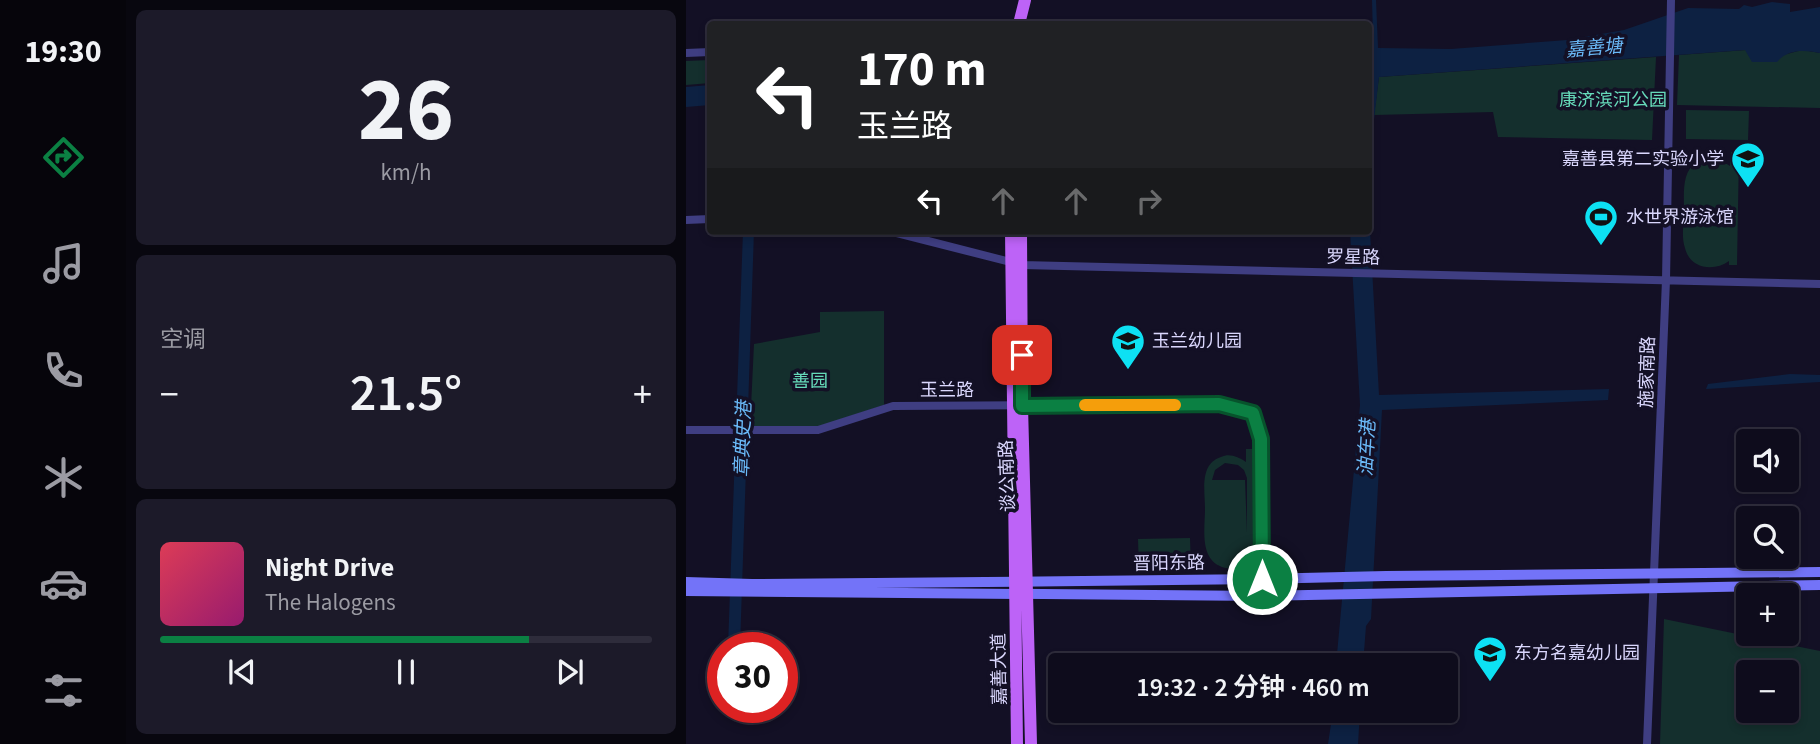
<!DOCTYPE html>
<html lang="zh">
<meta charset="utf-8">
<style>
body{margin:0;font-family:"Source Sans 3","Noto Sans SC",sans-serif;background:#1c1a29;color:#f1f3f6;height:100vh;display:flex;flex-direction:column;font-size:26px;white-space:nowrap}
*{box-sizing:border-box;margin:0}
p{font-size:23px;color:#9b9ba3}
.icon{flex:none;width:38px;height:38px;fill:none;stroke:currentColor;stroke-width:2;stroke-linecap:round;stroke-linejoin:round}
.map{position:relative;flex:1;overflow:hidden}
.sheet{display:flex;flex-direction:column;gap:10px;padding:10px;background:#08070f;width:560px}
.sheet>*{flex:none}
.top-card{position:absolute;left:21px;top:21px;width:665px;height:214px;border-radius:7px;box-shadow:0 4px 10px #0003,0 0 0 2px #2e2c3b;background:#202124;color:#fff;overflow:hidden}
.fabs{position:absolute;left:1050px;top:429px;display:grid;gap:14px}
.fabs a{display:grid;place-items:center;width:63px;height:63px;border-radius:7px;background:#0e0c1c;box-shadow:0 4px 10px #0003,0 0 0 2px #2e2c3b;font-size:35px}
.speed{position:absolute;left:21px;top:632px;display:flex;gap:14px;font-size:35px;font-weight:700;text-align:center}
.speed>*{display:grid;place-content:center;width:91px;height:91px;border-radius:50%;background:#0e0c1c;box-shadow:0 4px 10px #0003,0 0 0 2px #2e2c3b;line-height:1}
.speed .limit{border:10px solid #d22;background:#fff;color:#111}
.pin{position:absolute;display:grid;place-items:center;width:60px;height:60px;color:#fff;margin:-30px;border-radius:14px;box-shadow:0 4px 10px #0006}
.me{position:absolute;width:77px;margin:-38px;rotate:0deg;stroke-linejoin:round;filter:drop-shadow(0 0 5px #0008)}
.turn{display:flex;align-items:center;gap:24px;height:147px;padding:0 35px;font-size:32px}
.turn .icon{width:91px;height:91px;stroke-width:2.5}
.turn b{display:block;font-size:49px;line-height:60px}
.lanes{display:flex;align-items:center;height:66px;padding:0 35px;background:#0003;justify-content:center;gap:35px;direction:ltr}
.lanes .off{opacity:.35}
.big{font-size:52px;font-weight:600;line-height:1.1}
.sheet .widget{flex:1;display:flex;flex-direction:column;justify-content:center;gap:10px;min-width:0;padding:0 24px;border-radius:10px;background:#1c1a29}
.sheet .dial{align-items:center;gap:0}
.dial b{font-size:91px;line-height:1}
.song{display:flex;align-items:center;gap:21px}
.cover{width:84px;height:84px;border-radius:10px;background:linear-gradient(135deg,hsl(350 70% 55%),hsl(320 70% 35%))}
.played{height:7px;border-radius:4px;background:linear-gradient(90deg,#0b8043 75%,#2e2c3b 75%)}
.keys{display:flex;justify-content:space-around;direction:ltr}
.heat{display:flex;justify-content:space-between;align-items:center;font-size:38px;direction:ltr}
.trip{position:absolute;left:362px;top:653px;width:410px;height:70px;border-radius:7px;background:#0e0c1c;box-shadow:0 4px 10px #0003,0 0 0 2px #2e2c3b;font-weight:600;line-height:70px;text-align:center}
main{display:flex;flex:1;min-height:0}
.tabs{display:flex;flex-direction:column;width:126px;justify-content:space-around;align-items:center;background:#06050b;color:#9b9ba3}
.tabs .icon{width:49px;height:49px}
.tabs .selected{color:#0b8043}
.tabs b{font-size:32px;color:#f1f3f6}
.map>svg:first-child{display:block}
</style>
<main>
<nav class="tabs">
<b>19:30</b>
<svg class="icon selected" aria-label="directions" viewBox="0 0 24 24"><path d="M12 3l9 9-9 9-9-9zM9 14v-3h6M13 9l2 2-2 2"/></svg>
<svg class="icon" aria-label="music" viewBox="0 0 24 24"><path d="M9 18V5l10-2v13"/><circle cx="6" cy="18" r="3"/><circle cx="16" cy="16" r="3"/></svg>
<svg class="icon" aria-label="phone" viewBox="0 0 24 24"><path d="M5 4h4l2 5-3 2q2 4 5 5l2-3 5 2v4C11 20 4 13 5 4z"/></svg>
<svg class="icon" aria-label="climate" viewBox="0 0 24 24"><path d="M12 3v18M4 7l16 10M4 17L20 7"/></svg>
<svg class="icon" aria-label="car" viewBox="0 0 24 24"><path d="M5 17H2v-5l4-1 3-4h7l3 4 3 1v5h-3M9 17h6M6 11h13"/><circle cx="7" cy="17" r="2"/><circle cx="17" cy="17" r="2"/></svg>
<svg class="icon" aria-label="filters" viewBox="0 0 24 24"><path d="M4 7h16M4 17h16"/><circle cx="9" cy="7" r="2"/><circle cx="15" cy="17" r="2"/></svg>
</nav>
<section class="sheet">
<div class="widget dial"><b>26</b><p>km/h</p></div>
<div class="widget"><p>空调</p>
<div class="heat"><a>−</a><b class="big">21.5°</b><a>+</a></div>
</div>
<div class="widget">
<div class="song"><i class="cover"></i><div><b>Night Drive</b><p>The Halogens</p></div></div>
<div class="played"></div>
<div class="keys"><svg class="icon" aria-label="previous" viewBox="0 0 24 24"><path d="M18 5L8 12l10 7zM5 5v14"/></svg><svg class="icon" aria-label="pause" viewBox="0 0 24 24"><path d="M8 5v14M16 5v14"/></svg><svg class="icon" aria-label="next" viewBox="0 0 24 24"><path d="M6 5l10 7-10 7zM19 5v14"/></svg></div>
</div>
</section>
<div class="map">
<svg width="1134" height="744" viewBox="0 0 1134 744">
<rect width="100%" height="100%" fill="#131025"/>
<!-- green -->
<path fill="#142f2d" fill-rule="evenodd" d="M1060,50L1097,55L1116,50L1134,53V108L991,105L993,55Z
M970,57L966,140L812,137L807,112L688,115L693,77Z
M24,60V83L0,85V61Z
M1000,110L1063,111L1062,140L1000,139Z
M1045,152H1053L1051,265H1043V261C1028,272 1004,269 999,248C995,237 998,222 998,210C998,200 997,187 1000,177C1006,156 1029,156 1044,166Z
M198,311V405L131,427L64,428L68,344L134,332V312Z
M560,449H567L569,568H561V561C553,567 545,570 536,567C513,559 519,528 519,509C519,491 513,464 535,457C544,453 552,457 560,462ZM539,463L552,465L558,470L561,478V533L559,480H526L529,470Z
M504,538L505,569H453L452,539Z
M978,619L1134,651V744H974ZM1101,672V710H1062V672Z"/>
<!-- water -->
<path fill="#0d2142" d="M686,0H690L692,48L765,49L881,40L938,30L1002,8L1053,9L1058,5L1066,7L1086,2L1104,4V12L1134,7V53C1118,50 1102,49 1091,62H1066L1059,50L693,77L683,163L682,50L687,37Z
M24,85V105L0,107V87Z
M683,213L693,395L923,389L922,400L696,410L685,619L680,626L677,665H650L674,405L664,231H682Z
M57,231H68L54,647H42Z
M1104,374L1134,375V382L1020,389L1022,384Z
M647,711H674L672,744H642Z"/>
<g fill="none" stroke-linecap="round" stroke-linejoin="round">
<!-- minor -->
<path stroke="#3f3e82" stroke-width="8" d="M0,53L24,52
M0,220L24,219
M203,231L336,265L1134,284
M0,430H132L207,406L533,404L567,413L575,439L576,579
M961,744L980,280L985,0"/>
<!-- secondary -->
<path stroke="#7373f8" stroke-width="10" d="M0,582L66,584L299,582L576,579L700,576L1134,572
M0,591L577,596L1134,585"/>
<!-- primary -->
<path stroke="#bd63f7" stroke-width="12" d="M333,24L339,0
M325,231L331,744
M335,231L336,406L345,744"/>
</g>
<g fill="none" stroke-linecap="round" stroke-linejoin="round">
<!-- route casing -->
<g stroke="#07532c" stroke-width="18">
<path id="route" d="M336,355V406L533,404L567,413L575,439L576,579"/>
</g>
<!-- route -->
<use href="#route" stroke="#0b8043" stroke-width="12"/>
<!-- slow -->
<path stroke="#f59e0b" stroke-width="12" d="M399,405H489"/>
</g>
<!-- icons -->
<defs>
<g id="school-pin" transform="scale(1.75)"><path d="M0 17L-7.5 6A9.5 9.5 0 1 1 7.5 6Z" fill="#0de1f3" stroke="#131025"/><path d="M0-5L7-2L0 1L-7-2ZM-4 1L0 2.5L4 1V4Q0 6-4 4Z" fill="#111"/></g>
<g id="stadium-pin" transform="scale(1.75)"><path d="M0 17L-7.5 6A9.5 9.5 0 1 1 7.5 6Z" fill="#0de1f3" stroke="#131025"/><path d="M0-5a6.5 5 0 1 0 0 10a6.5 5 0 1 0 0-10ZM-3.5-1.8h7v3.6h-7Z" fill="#111"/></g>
</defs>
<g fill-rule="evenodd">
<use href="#school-pin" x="1062" y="159"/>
<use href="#stadium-pin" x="915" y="217"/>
<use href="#school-pin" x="442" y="341"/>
<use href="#school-pin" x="804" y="653"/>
</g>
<g text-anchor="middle" stroke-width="7" stroke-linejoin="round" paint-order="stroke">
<!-- park labels -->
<g font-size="18" fill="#66daba" stroke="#131025">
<text x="927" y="106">康济滨河公园</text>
<text x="124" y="387">善园</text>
</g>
<!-- poi labels -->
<g font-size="18" fill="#dad7fd" stroke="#131025" text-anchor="start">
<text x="1038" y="165" text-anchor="end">嘉善县第二实验小学</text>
<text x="940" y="223">水世界游泳馆</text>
<text x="466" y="347">玉兰幼儿园</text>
<text x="828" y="659">东方名嘉幼儿园</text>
</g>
<!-- street labels -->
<g font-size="18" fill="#dad7fd" stroke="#131025">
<text transform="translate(667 257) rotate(1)" y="6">罗星路</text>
<text transform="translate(961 372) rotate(-88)" y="6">施家南路</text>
<text x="261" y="396">玉兰路</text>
<text transform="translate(321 476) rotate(-92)" y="6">谈公南路</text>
<text transform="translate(483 563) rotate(-1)" y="6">晋阳东路</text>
<text transform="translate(313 669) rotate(-91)" y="6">嘉善大道</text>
</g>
<!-- water labels -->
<g font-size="19" font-style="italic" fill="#6ab9f7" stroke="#131025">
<text transform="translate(908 47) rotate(-5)" y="7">嘉善塘</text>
<text transform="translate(56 439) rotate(-88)" y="7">章典史港</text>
<text transform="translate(680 448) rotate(-87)" y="7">油车港</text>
</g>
</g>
</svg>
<div class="fabs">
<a><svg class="icon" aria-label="sound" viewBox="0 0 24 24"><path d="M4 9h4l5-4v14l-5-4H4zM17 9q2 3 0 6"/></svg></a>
<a><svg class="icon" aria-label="search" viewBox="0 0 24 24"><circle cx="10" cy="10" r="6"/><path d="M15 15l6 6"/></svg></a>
<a>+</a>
<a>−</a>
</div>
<div class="speed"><div class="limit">30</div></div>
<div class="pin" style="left:336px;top:355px;background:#d93025"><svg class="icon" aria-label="arrive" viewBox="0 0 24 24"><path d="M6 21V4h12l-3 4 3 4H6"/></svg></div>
<svg class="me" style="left:576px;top:579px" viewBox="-20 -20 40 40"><circle r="17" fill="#0b8043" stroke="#fff" stroke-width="3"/><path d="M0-11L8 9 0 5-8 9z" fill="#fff"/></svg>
<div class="trip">19:32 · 2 分钟 · 460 m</div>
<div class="top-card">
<div class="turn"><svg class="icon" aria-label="left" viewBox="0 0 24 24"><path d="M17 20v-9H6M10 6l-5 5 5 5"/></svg><div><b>170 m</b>玉兰路</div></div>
<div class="lanes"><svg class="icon" aria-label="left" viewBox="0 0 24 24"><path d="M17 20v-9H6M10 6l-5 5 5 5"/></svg><svg class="icon off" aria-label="ahead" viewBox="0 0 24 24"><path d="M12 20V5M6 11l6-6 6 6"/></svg><svg class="icon off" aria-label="ahead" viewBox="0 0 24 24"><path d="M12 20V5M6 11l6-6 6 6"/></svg><svg class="icon off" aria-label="right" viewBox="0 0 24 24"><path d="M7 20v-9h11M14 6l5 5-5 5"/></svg></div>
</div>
</div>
</main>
